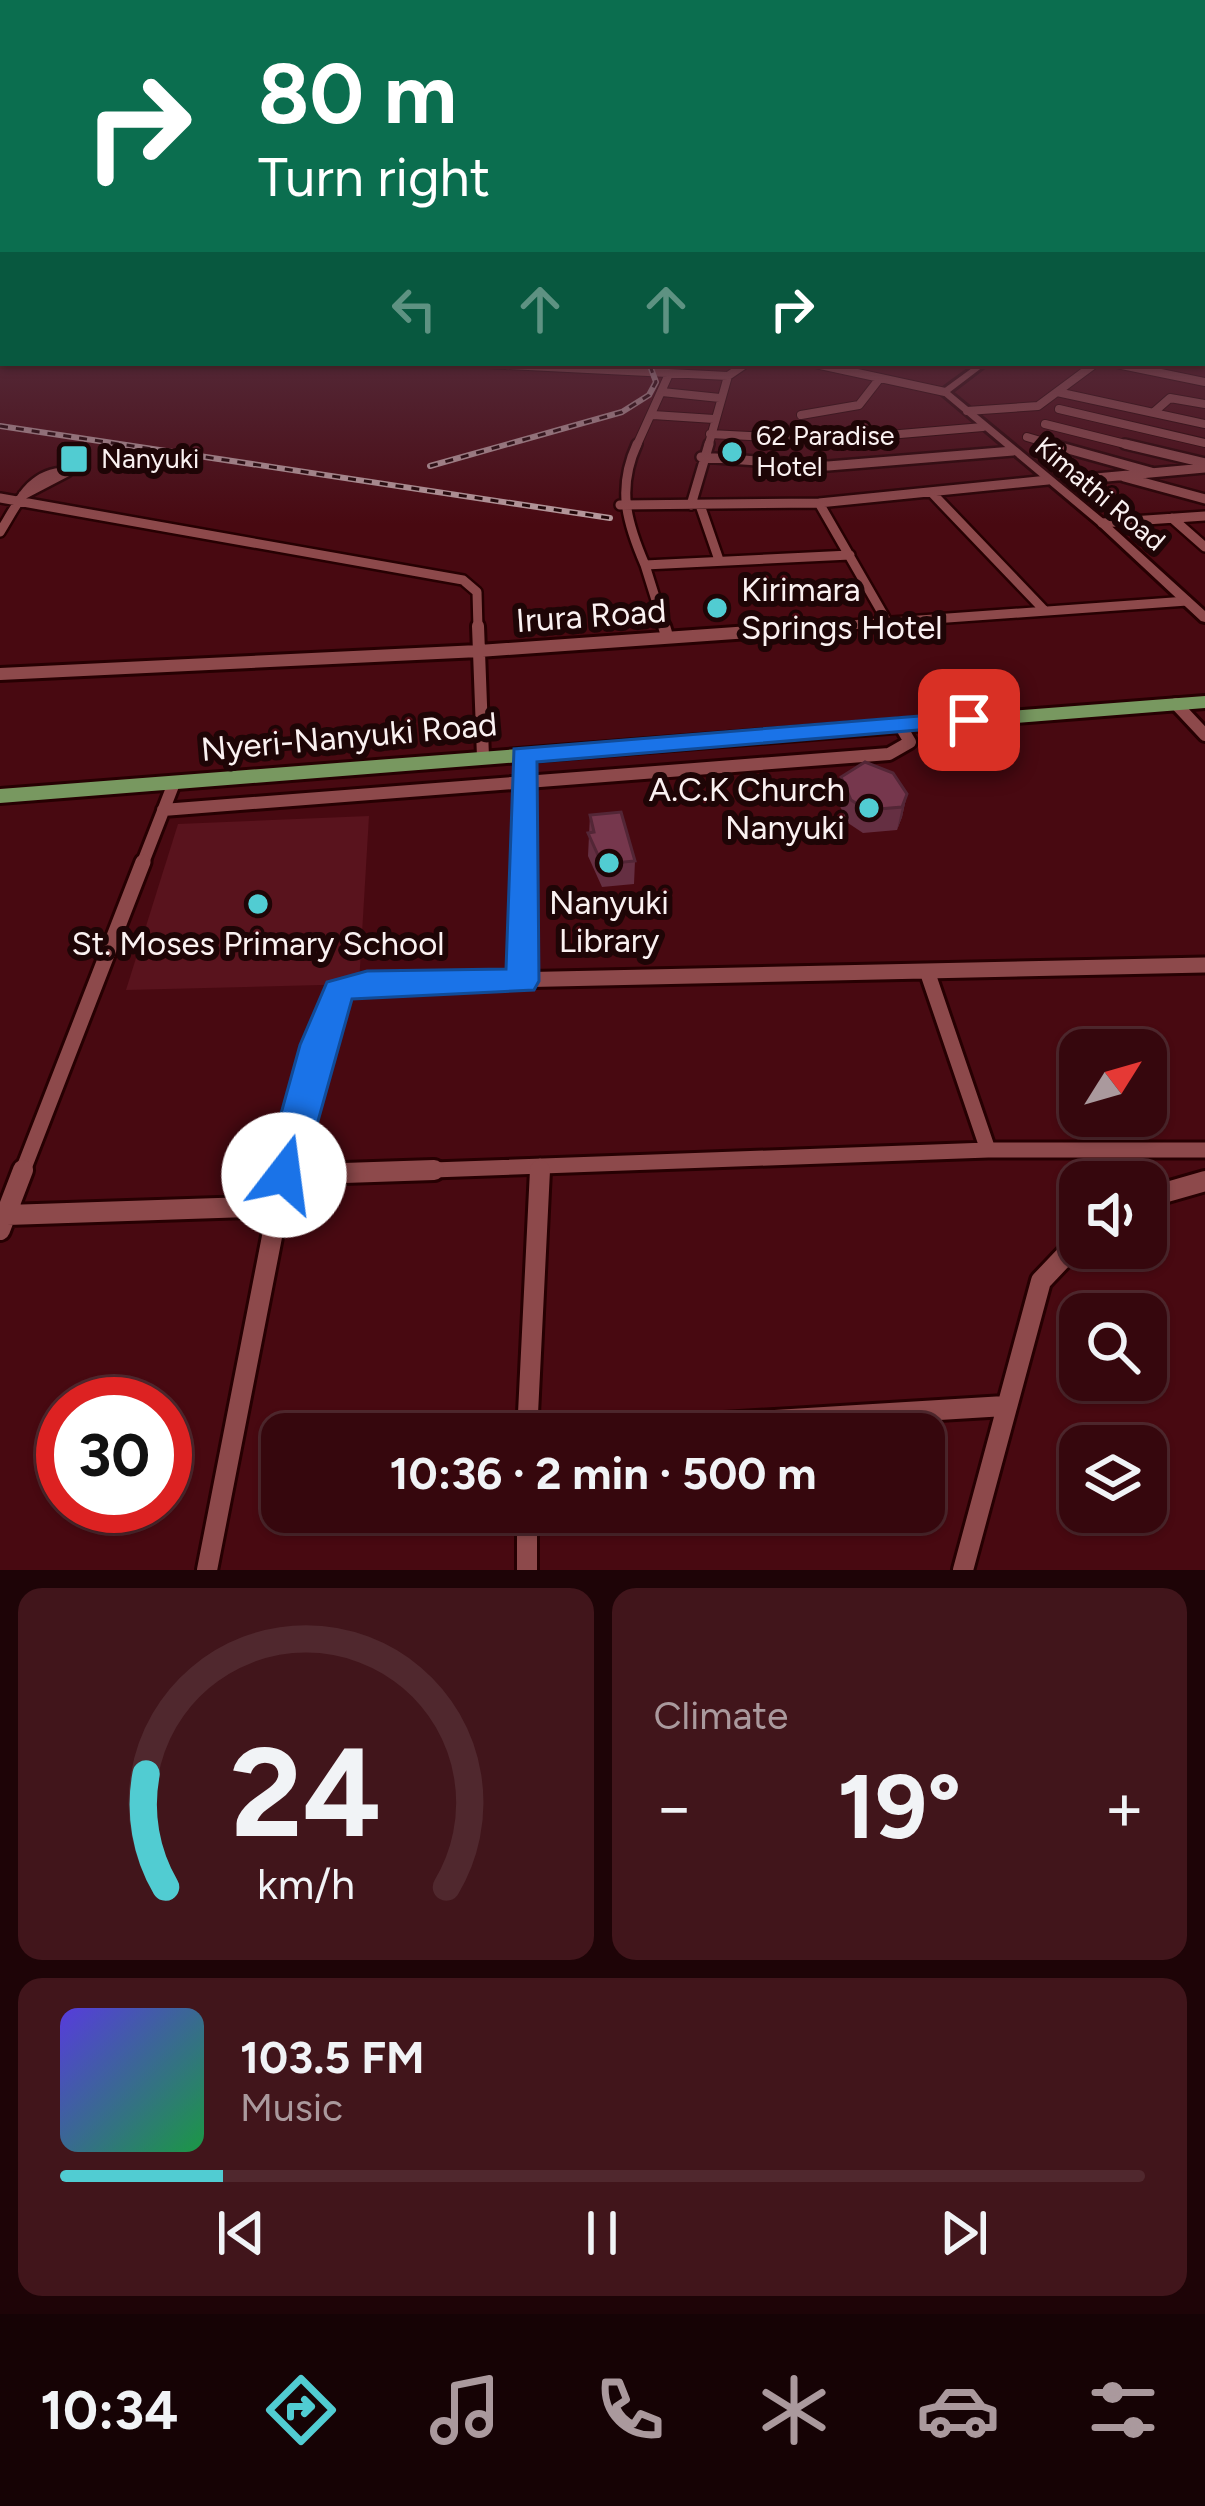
<!DOCTYPE html>
<meta charset="utf-8">
<style>
body{margin:0;font-family:Figtree,sans-serif;background:#41151b;color:#f1f3f6;height:100vh;display:flex;flex-direction:column;font-size:45px;white-space:nowrap}
*{box-sizing:border-box;margin:0}
p{font-size:39px;color:#aa999d}
.icon{flex:none;width:66px;height:66px;fill:none;stroke:currentColor;stroke-width:2;stroke-linecap:round;stroke-linejoin:round}
.map{position:relative;height:1570px;overflow:hidden}
.sheet{display:flex;flex-direction:column;gap:18px;padding:18px;background:#1e0407;flex:1}
.sheet>*{flex:none}
.guide{position:absolute;left:0px;top:0px;width:1206px;height:366px;box-shadow:0 3px 9px #0004,0 0 0 3px #50282e;background:#0b6e4f;color:#fff;overflow:hidden}
.needle{width:78px;rotate:53deg}
.tools{position:absolute;left:1059px;top:1029px;display:grid;gap:24px}
.tools a{display:grid;place-items:center;width:108px;height:108px;border-radius:24px;background:#36070d;box-shadow:0 3px 9px #0004,0 0 0 3px #50282e;font-size:60px}
.speed{position:absolute;left:36px;top:1377px;display:flex;gap:24px;font-size:60px;font-weight:700;text-align:center}
.speed>*{display:grid;place-content:center;width:156px;height:156px;border-radius:50%;background:#36070d;box-shadow:0 3px 9px #0004,0 0 0 3px #50282e;line-height:1}
.speed .limit{border:18px solid #d22;background:#fff;color:#111}
.pin{position:absolute;display:grid;place-items:center;width:102px;height:102px;color:#fff;margin:-51px;border-radius:24px;box-shadow:0 6px 18px #0006}
.me{position:absolute;width:132px;margin:-66px;rotate:15deg;stroke-linejoin:round;filter:drop-shadow(0 0 9px #0008)}
.turn{display:flex;align-items:center;gap:42px;height:252px;padding:0 60px;font-size:54px}
.turn .icon{width:156px;height:156px;stroke-width:2.5}
.turn b{display:block;font-size:84px;line-height:102px}
.lanes{display:flex;align-items:center;height:114px;padding:0 60px;background:#0003;justify-content:center;gap:60px;direction:ltr}
.lanes .off{opacity:.35}
.big{font-size:90px;font-weight:700;line-height:1.1}
.sheet .card{flex:1;display:flex;flex-direction:column;justify-content:center;gap:18px;min-width:0;padding:0 42px;border-radius:24px;background:#41151b}
.sheet .dial{align-items:center;gap:0}
.dial svg{height:312px;overflow:visible;fill:none;stroke:#50282e;stroke-width:7;stroke-linecap:round;text-anchor:middle}
.dial text{fill:#f1f3f6;stroke:none}
.song{display:flex;align-items:center;gap:36px}
.cover{width:144px;height:144px;border-radius:18px;background:linear-gradient(135deg,hsl(250 70% 55%),hsl(140 70% 35%))}
.played{height:12px;border-radius:6px;background:linear-gradient(90deg,#51ccd2 15%,#50282e 15%)}
.keys{display:flex;justify-content:space-around;direction:ltr}
.heat{display:flex;justify-content:space-between;align-items:center;font-size:66px;direction:ltr}
.sheet .tiles{flex:1;display:grid;gap:18px;grid-template-columns:1fr 1fr}
.card:last-child{grid-column:span 2}
.trip{position:absolute;left:261px;top:1413px;width:684px;height:120px;border-radius:24px;background:#36070d;box-shadow:0 3px 9px #0004,0 0 0 3px #50282e;font-weight:700;line-height:120px;text-align:center}
.tabs{display:flex;height:192px;justify-content:space-around;align-items:center;background:#160305;color:#aa999d}
.tabs .icon{width:84px;height:84px}
.tabs .on{color:#51ccd2}
.tabs b{font-size:54px;color:#f1f3f6}
.map>svg:first-child{display:block}
</style>
<div class="map">
<svg width="1205" height="1570" viewBox="0 0 1205 1570">
<rect width="100%" height="100%" fill="#480911"/>
<!-- built -->
<path fill="#59131d" d="M369,816L359,984L126,990L178,824Z"/>
<g fill="none" stroke-linecap="round" stroke-linejoin="round">
<!-- minor-far4 casing -->
<g stroke="#260002" stroke-width="10">
<path id="minor-far4" d="M466,363L728,376
M811,363L945,392
M1112,363L1205,382
M662,392L720,398
M1057,392L1205,424
M1059,409L1205,443
M967,411L1038,406L1096,363
M1154,412L1170,398L1205,404
M653,415L714,419
M801,415L859,405L880,378
M1045,424L1137,447
M710,434L829,440L983,427
M1027,437L1061,447
M636,447L669,374
M708,447L728,376L747,363"/>
</g>
<!-- minor-far3 casing -->
<g stroke="#260002" stroke-width="14">
<path id="minor-far3" d="M637,444C617,488 626,521 645,565
M1050,444L1151,472
M1125,444L1205,463
M701,457L828,466L1013,451
M1124,477L1205,499
M1085,479L1205,468
M933,494L1045,611
M0,498L463,580L477,592L478,629
M819,503L888,623
M620,505L819,503L1048,480
M691,505L709,444
M700,505L719,560
M1172,518L1205,547
M1102,523L1205,516
M0,532C17,505 30,471 67,472L23,495
M665,629L645,565L850,555
M793,629L1187,601"/>
</g>
<!-- minor-far2 casing -->
<g stroke="#260002" stroke-width="18">
<path id="minor-far2" d="M478,626L483,757
M664,626L667,636
M0,674L479,651L836,626
M1176,704L1205,735
M163,810L889,754L910,742L900,725
M142,865L174,783
M524,865V755"/>
</g>
<!-- minor-far1 casing -->
<g stroke="#260002" stroke-width="21">
<path id="minor-far1" d="M928,974L988,1150
M523,981L524,862
M22,1173L143,862
M285,1173L338,990L367,983L1205,965
M349,1173L988,1150H1205
M540,1173V1166"/>
</g>
<!-- minor casing -->
<g stroke="#260002" stroke-width="26">
<path id="minor" d="M284,1175L434,1170
M1146,1198L1205,1181
M7,1215L278,1206
M0,1230L23,1170
M527,1434L540,1170
M543,1434L1005,1406
M527,1512V1570
M207,1570L285,1170
M963,1570L1041,1281L1080,1240"/>
</g>
<!-- tertiary casing -->
<g stroke="#260002" stroke-width="6">
<path id="tertiary" d="M979,363H988L950,392L1106,521L1205,611V622L1201,621L1098,525L942,394V390Z"/>
</g>
<!-- trunk casing -->
<g stroke="#260002" stroke-width="6">
<path id="trunk" d="M1205,696V708L0,803V789Z"/>
</g>
<!-- minor-far4 -->
<use href="#minor-far4" stroke="#8d494b" stroke-width="8"/>
<!-- minor-far3 -->
<use href="#minor-far3" stroke="#8d494b" stroke-width="9"/>
<!-- minor-far2 -->
<use href="#minor-far2" stroke="#8d494b" stroke-width="12"/>
<!-- minor-far1 -->
<use href="#minor-far1" stroke="#8d494b" stroke-width="15"/>
<!-- minor -->
<use href="#minor" stroke="#8d494b" stroke-width="20"/>
<!-- tertiary -->
<use href="#tertiary" fill="#8d494b" fill-rule="evenodd"/>
<!-- trunk -->
<use href="#trunk" fill="#789860" fill-rule="evenodd"/>
<!-- rail casing -->
<g stroke="#b89b9e" stroke-width="6">
<path id="rail" d="M0,426L610,518
M430,466L622,412L649,395L656,382L649,363"/>
</g>
<!-- rail -->
<use href="#rail" stroke="#1e0506" stroke-width="3" stroke-dasharray="8" stroke-linecap="butt"/>
</g>
<!-- wall -->
<path fill="#652f42" d="M841,777L907,794L902,817L897,830L863,833L848,823L837,800Z
M590,815L635,861L634,884L602,887L588,856Z"/>
<!-- shaded-wall -->
<path fill="#532636" d="M907,794L902,817L897,830L902,807Z"/>
<!-- building -->
<path fill="#76374d" stroke="#532636" stroke-width="3" d="M865,762L893,773L907,794L902,807L867,810L851,800L841,777Z
M621,812L635,861L602,864L588,833L594,832L590,815Z"/>
<!-- sky -->
<linearGradient id="sky" x2="0" y2="1"><stop stop-color="#280509"/><stop offset="0.58" stop-color="#583243"/><stop offset="1" stop-color="#583243" stop-opacity="0"/></linearGradient>
<rect width="1205" height="524" fill="url(#sky)"/>
<!-- route -->
<path fill="#1a73e8" stroke="#114b97" stroke-width="3" d="M969,712L981,720L978,725L537,762L539,981L534,990L352,999L303,1175L297,1187L284,1192L270,1187L264,1175L300,1045L327,982L367,971L506,969L514,749Z"/>
<!-- markers -->
<g fill="#51ccd2" stroke="#1e0506" stroke-width="4.5">
<circle cx="732" cy="452" r="12"/>
<rect x="59" y="444" width="30" height="30" rx="6"/>
<circle cx="717" cy="608" r="12"/>
<circle cx="869" cy="808" r="12"/>
<circle cx="609" cy="863" r="12"/>
<circle cx="258" cy="904" r="12"/>
</g>
<g text-anchor="middle" stroke-width="12" stroke-linejoin="round" paint-order="stroke">
<!-- far-poi labels -->
<g font-size="27" fill="#faf1f1" stroke="#1e0506" text-anchor="start">
<text x="756" y="445">62 Paradise<tspan x="756" dy="31">Hotel</tspan></text>
<text x="101" y="468">Nanyuki</text>
</g>
<!-- far-street labels -->
<g font-size="27" fill="#faf1f1" stroke="#1e0506">
<text transform="translate(1100 494) rotate(40)" y="9">Kimathi Road</text>
</g>
<!-- poi labels -->
<g font-size="33" fill="#faf1f1" stroke="#1e0506">
<text x="741" y="601" text-anchor="start">Kirimara<tspan x="741" dy="38">Springs Hotel</tspan></text>
<text x="845" y="801" text-anchor="end">A.C.K Church<tspan x="845" dy="38">Nanyuki</tspan></text>
<text x="609" y="914">Nanyuki<tspan x="609" dy="38">Library</tspan></text>
<text x="258" y="955">St. Moses Primary School</text>
</g>
<!-- street labels -->
<g font-size="33" fill="#faf1f1" stroke="#1e0506">
<text transform="translate(591 615) rotate(-4)" y="12">Irura Road</text>
<text transform="translate(349 736) rotate(-5)" y="12">Nyeri-Nanyuki Road</text>
</g>
</g>
</svg>
<div class="tools">
<a><svg class="needle" viewBox="-14 -14 28 28"><path d="M0-13l5 13h-10z" fill="#e53935"/><path d="M0 13l5-13h-10z" fill="#aa999d"/></svg></a>
<a><svg class="icon" aria-label="sound" viewBox="0 0 24 24"><path d="M4 9h4l5-4v14l-5-4H4zM17 9q2 3 0 6"/></svg></a>
<a><svg class="icon" aria-label="search" viewBox="0 0 24 24"><circle cx="10" cy="10" r="6"/><path d="M15 15l6 6"/></svg></a>
<a><svg class="icon" aria-label="layers" viewBox="0 0 24 24"><path d="M12 4l9 5-9 5-9-5zM3 14l9 5 9-5"/></svg></a>
</div>
<div class="speed"><div class="limit">30</div></div>
<div class="pin" style="left:969px;top:720px;background:#d93025"><svg class="icon" aria-label="arrive" viewBox="0 0 24 24"><path d="M6 21V4h12l-3 4 3 4H6"/></svg></div>
<svg class="me" style="left:284px;top:1175px" viewBox="-20 -20 40 40"><circle r="19" fill="#fff"/><path d="M0-13L10 11 0 6-10 11z" fill="#1a73e8"/></svg>
<div class="trip">10:36 · 2 min · 500 m</div>
<div class="guide">
<div class="turn"><svg class="icon" aria-label="right" viewBox="0 0 24 24"><path d="M7 20v-9h11M14 6l5 5-5 5"/></svg><div><b>80 m</b>Turn right</div></div>
<div class="lanes"><svg class="icon off" aria-label="left" viewBox="0 0 24 24"><path d="M17 20v-9H6M10 6l-5 5 5 5"/></svg><svg class="icon off" aria-label="ahead" viewBox="0 0 24 24"><path d="M12 20V5M6 11l6-6 6 6"/></svg><svg class="icon off" aria-label="ahead" viewBox="0 0 24 24"><path d="M12 20V5M6 11l6-6 6 6"/></svg><svg class="icon" aria-label="right" viewBox="0 0 24 24"><path d="M7 20v-9h11M14 6l5 5-5 5"/></svg></div>
</div>
</div>
<section class="sheet">
<div class="tiles">
<div class="card dial"><svg viewBox="0 0 100 80">
<path d="M14 69A42 42 0 1 1 86 69"/>
<path d="M14 69A42 42 0 0 1 9 40" stroke="#51ccd2"/>
<text x="50" y="56" font-size="32" font-weight="700">24</text>
<text x="50" y="72" font-size="11">km/h</text>
</svg></div>
<div class="card"><p>Climate</p>
<div class="heat"><a>−</a><b class="big">19°</b><a>+</a></div>
</div>
<div class="card">
<div class="song"><i class="cover"></i><div><b>103.5 FM</b><p>Music</p></div></div>
<div class="played"></div>
<div class="keys"><svg class="icon" aria-label="previous" viewBox="0 0 24 24"><path d="M18 5L8 12l10 7zM5 5v14"/></svg><svg class="icon" aria-label="pause" viewBox="0 0 24 24"><path d="M8 5v14M16 5v14"/></svg><svg class="icon" aria-label="next" viewBox="0 0 24 24"><path d="M6 5l10 7-10 7zM19 5v14"/></svg></div>
</div>
</div>
</section>
<nav class="tabs">
<b>10:34</b>
<svg class="icon on" aria-label="directions" viewBox="0 0 24 24"><path d="M12 3l9 9-9 9-9-9zM9 14v-3h6M13 9l2 2-2 2"/></svg>
<svg class="icon" aria-label="music" viewBox="0 0 24 24"><path d="M9 18V5l10-2v13"/><circle cx="6" cy="18" r="3"/><circle cx="16" cy="16" r="3"/></svg>
<svg class="icon" aria-label="phone" viewBox="0 0 24 24"><path d="M5 4h4l2 5-3 2q2 4 5 5l2-3 5 2v4C11 20 4 13 5 4z"/></svg>
<svg class="icon" aria-label="climate" viewBox="0 0 24 24"><path d="M12 3v18M4 7l16 10M4 17L20 7"/></svg>
<svg class="icon" aria-label="car" viewBox="0 0 24 24"><path d="M5 17H2v-5l4-1 3-4h7l3 4 3 1v5h-3M9 17h6M6 11h13"/><circle cx="7" cy="17" r="2"/><circle cx="17" cy="17" r="2"/></svg>
<svg class="icon" aria-label="filters" viewBox="0 0 24 24"><path d="M4 7h16M4 17h16"/><circle cx="9" cy="7" r="2"/><circle cx="15" cy="17" r="2"/></svg>
</nav>
